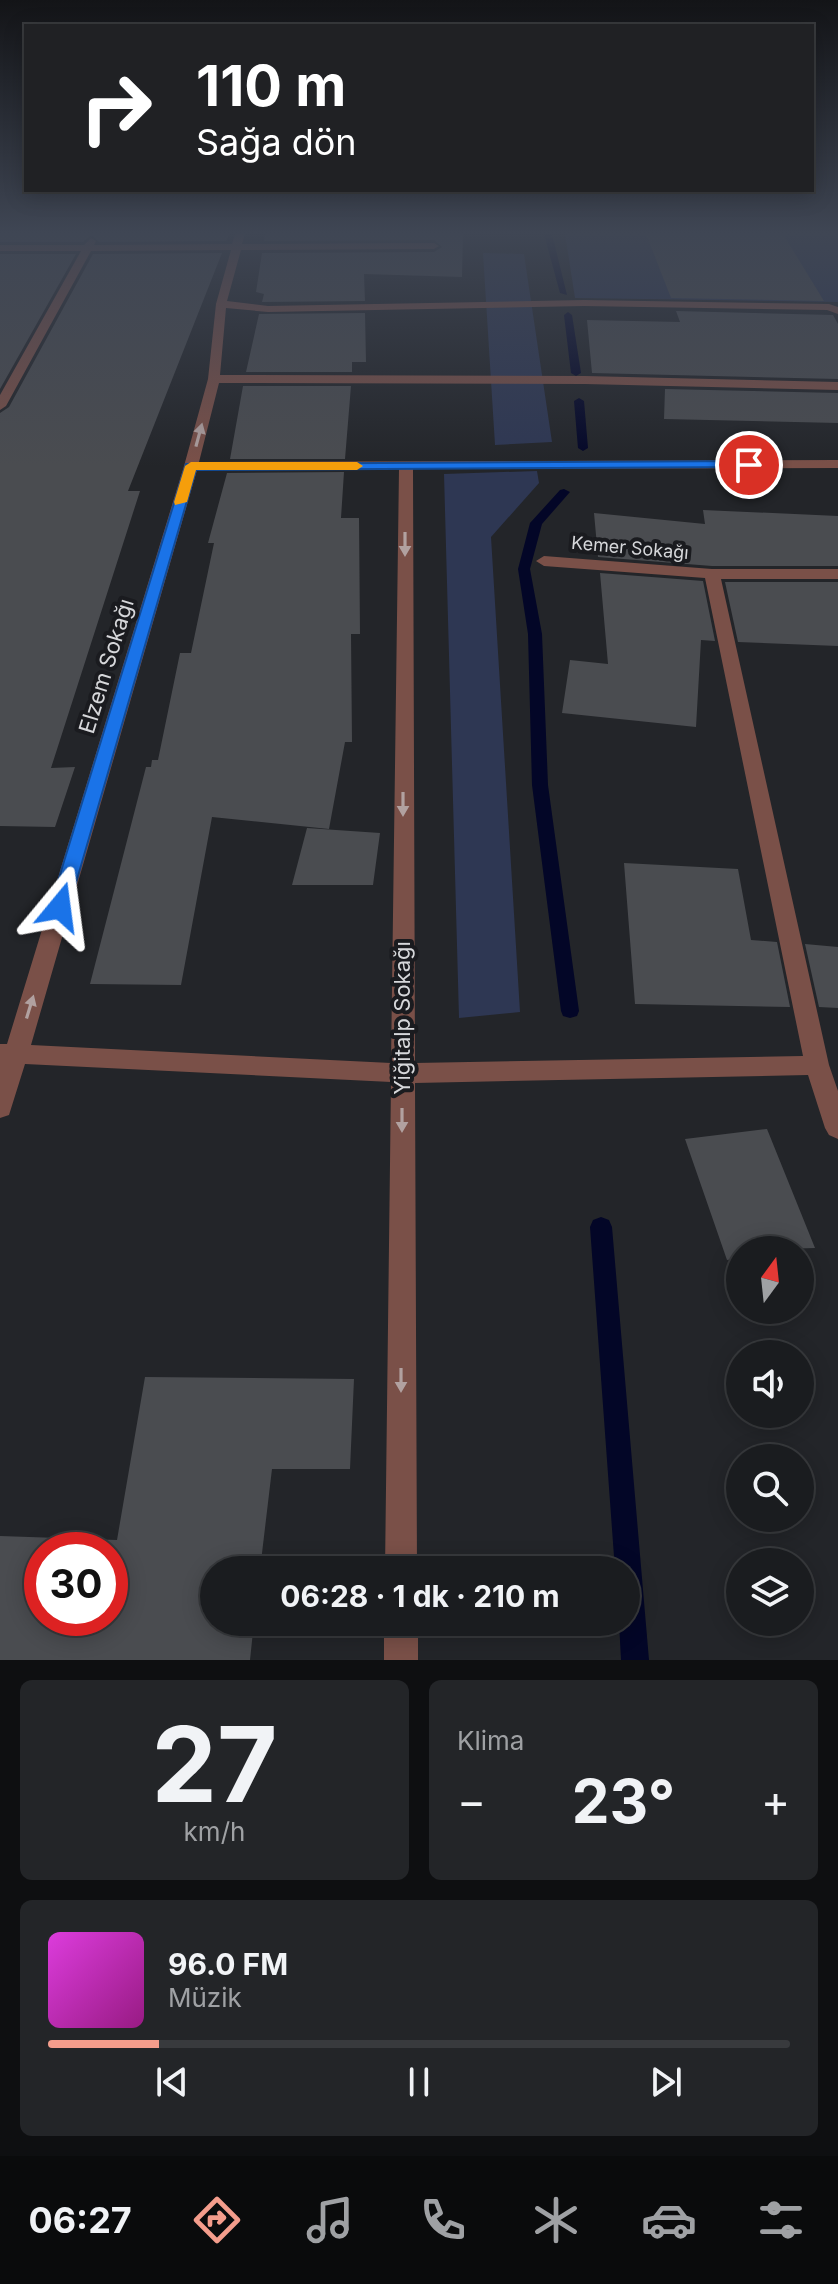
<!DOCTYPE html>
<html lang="tr">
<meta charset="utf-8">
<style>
body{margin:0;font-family:Inter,sans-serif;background:#232528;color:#f1f3f6;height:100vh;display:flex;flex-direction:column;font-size:30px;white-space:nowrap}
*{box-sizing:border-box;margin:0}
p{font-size:26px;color:#9fa1a4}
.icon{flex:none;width:44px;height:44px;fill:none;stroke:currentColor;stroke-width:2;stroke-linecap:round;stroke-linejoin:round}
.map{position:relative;height:1660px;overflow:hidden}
.side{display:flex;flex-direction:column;gap:20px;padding:20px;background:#0e0f11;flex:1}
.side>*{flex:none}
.guide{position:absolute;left:24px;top:24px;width:790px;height:168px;border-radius:0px;box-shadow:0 4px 20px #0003,0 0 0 2px #383a3d;background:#202124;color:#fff;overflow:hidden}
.needle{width:52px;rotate:15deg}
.tools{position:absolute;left:726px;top:1236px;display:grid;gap:16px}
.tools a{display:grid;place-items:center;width:88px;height:88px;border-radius:50%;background:#1a1c1f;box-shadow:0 4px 20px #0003,0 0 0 2px #383a3d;font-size:40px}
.speed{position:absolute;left:24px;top:1532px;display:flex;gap:16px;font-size:40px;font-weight:700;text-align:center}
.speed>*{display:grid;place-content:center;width:104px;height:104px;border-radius:50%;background:#1a1c1f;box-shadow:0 4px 20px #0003,0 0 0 2px #383a3d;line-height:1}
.speed .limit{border:12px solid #d22;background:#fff;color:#111}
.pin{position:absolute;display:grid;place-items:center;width:68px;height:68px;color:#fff;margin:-34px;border:4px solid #fff;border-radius:50%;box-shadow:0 2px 8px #0007}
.me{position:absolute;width:88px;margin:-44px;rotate:16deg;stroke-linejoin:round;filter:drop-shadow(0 0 6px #0008)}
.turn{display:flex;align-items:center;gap:28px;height:168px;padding:0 40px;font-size:36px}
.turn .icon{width:104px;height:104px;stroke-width:2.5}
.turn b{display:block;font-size:56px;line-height:68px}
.big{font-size:60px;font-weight:700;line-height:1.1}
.side .card{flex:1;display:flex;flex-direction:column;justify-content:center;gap:12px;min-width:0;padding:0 28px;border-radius:12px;background:#232528}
.side .dial{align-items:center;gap:0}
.dial b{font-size:104px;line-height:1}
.song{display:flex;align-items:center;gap:24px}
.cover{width:96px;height:96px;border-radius:12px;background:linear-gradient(135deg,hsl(300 70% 55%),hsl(310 70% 35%))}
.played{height:8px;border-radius:4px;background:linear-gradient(90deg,#f49d8c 15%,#383a3d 15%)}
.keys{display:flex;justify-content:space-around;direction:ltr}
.heat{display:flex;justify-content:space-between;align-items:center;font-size:44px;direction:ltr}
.side .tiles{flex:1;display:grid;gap:20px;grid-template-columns:1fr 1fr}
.card:last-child{grid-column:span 2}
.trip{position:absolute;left:200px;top:1556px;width:440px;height:80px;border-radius:40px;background:#1a1c1f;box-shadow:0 4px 20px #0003,0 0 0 2px #383a3d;font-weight:700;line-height:80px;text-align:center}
.tab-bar{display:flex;height:128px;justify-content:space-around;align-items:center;background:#0a0b0c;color:#9fa1a4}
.tab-bar .icon{width:56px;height:56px}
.tab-bar .current{color:#f49d8c}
.tab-bar b{font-size:36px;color:#f1f3f6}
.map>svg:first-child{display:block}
</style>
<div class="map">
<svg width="838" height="1660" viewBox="0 0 838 1660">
<rect width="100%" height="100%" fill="#232529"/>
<!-- green -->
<path fill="#2e3753" d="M565,234H838V302L575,298Z
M483,253L524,254L552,442L495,445Z
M537,471L539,483L491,537L520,1012L459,1018L444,474Z"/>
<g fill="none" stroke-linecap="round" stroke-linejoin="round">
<!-- stream -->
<path fill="#030627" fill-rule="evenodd" d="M544,234H552L567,295L560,293Z
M568,312L572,315L581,373L576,376L571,373L564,315Z
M579,398L584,401L588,448L583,451L578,448L574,401Z
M564,489L570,492L542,524L530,569L542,634L548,785L579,1011L577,1016L570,1018L563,1016L561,1011L532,785L528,634L518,569L530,523L560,490Z
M601,1217L609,1220L612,1227L649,1660H621L619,1622H626V1570H615L590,1227L593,1220Z"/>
</g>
<!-- building -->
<path fill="#4a4c50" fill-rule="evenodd" d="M0,234H229L226,241L99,242L91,235L83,242H0Z
M265,234H463L462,277L364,274L365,301L262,302L264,294L256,292L262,253L434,252L442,247L434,240L264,241Z
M646,234H783L824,301L671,298Z
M222,253L128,491H140L51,768L75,767L55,827L0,826V413L9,407L93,254Z
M0,254H76L0,389Z
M676,311L833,315L838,324V379L592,373L587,320L680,322Z
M365,313L366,362H352V372H246L259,314Z
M243,386H351L345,459H230Z
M665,389L838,393V423L664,419Z
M344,472L341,518H359L360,634H351L352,742H345L329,829L212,817L181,985L90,984L146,767H151L152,760H158L180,653H191L214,543H208L227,473Z
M703,510L838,516V566H712L598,557L594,513L705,524Z
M600,573L703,581L715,641L701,640L696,727L562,713L570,660L608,664Z
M725,582H838V646L738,642Z
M307,828L380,833L373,885H292Z
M624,863L738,869L751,940L777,942L790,1007L635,1004Z
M805,944L838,947V1008L819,1007Z
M767,1129L815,1248L740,1250V1258L727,1260L685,1139Z
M145,1377L354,1379L350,1469H272L260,1570H214V1622H254L250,1660H0V1536L117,1540ZM42,1550H110V1618H42Z"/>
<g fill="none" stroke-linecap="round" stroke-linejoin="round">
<!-- minor -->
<path fill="#7a5048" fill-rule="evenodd" d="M235,234H245L242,244L434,243L439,246L434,249L241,250L227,301L268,306L584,300L829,304L838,307V314L827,310L584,306L268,312L226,308L220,375L585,376L838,382V390L585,384L219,383L199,462L838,460V468L413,469L415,1063L803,1056L705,578L544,566L536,561L544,556L712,569H838V579H721L829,1065L838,1091V1139L829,1135L825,1128L808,1075L415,1083L417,1570H385L391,1082L25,1064L9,1115L0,1118V1044H7L184,466L208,379L216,304L231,250L91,251L6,406L0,410V395L81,251H0V245H84L91,238L96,241L94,245L232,244ZM399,469L391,1063L31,1045L197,470Z
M384,1622H418V1660H384Z"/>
</g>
<!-- one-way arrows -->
<defs><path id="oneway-solid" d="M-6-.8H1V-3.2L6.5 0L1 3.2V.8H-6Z" transform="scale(2)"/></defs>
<g fill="#b1a1a0">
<use href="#oneway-solid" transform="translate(199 435) rotate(-75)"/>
<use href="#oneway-solid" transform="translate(405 544) rotate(90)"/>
<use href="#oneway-solid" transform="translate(403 804) rotate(90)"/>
<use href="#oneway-solid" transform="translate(30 1007) rotate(-73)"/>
<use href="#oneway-solid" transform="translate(402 1120) rotate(90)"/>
<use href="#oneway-solid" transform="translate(401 1380) rotate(90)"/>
</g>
<!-- sky -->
<linearGradient id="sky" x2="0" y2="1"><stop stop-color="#131417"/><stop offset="0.5" stop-color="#3f4654"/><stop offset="1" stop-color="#3f4654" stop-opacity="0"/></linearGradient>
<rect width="838" height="466" fill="url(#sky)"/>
<!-- route -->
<path fill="#1a73e8" stroke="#114b97" stroke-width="2" d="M749,461L754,462V467L196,470L69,907L60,914L53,911L50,907L186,464Z"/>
<!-- slow -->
<path fill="#f59e0b" d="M191,462H357L363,466L357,470H196L187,502L175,505L174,502L185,466Z"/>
<g text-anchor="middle" stroke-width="8" stroke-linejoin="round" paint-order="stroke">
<!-- far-street labels -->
<g font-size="18" fill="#d6d7da" stroke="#1a1b1f">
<text transform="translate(630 548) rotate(5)" y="6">Kemer Sokağı</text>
</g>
<!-- street labels -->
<g font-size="22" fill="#d6d7da" stroke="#1a1b1f">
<text transform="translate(106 666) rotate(-73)" y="8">Elzem Sokağı</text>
<text transform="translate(402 1018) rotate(-90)" y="8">Yiğitalp Sokağı</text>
</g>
</g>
</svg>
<div class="tools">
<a><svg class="needle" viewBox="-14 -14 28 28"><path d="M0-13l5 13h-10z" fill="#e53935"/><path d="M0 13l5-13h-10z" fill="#9fa1a4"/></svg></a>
<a><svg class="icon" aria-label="sound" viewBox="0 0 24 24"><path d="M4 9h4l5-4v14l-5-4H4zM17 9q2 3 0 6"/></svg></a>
<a><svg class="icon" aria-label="search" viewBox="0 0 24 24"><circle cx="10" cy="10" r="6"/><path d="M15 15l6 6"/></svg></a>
<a><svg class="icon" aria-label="layers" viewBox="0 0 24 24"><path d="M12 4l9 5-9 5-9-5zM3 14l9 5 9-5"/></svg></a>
</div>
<div class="speed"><div class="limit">30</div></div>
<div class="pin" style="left:749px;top:465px;background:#d93025"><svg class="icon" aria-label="arrive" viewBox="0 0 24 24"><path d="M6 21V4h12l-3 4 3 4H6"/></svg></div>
<svg class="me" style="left:60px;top:907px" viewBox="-20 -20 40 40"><path d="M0-17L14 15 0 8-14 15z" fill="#1a73e8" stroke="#fff" stroke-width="4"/></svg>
<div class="trip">06:28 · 1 dk · 210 m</div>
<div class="guide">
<div class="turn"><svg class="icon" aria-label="right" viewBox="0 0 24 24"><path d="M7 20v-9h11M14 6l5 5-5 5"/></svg><div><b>110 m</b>Sağa dön</div></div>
</div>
</div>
<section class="side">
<div class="tiles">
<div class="card dial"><b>27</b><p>km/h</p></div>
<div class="card"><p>Klima</p>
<div class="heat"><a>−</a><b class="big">23°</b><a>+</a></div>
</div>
<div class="card">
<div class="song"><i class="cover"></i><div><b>96.0 FM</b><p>Müzik</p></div></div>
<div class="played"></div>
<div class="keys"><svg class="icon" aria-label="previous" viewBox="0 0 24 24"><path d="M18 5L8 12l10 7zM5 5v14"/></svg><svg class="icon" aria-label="pause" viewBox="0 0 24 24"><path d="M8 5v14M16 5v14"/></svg><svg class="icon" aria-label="next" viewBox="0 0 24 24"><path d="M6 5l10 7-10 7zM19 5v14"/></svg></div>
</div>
</div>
</section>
<nav class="tab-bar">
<b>06:27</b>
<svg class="icon current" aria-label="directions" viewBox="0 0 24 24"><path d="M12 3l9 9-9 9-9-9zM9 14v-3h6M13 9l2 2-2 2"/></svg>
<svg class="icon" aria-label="music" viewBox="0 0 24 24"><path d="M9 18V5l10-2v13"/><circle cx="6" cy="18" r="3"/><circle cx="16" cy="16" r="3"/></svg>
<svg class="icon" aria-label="phone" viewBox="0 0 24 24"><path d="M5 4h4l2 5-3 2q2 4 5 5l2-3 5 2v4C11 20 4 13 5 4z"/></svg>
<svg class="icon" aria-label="climate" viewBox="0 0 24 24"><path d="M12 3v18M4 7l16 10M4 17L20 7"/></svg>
<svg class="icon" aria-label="car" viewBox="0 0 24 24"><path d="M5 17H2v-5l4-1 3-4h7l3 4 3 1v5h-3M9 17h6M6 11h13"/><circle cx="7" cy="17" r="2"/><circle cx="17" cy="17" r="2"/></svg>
<svg class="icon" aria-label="filters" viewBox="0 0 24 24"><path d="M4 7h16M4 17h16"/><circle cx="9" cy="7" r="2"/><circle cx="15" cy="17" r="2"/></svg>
</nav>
